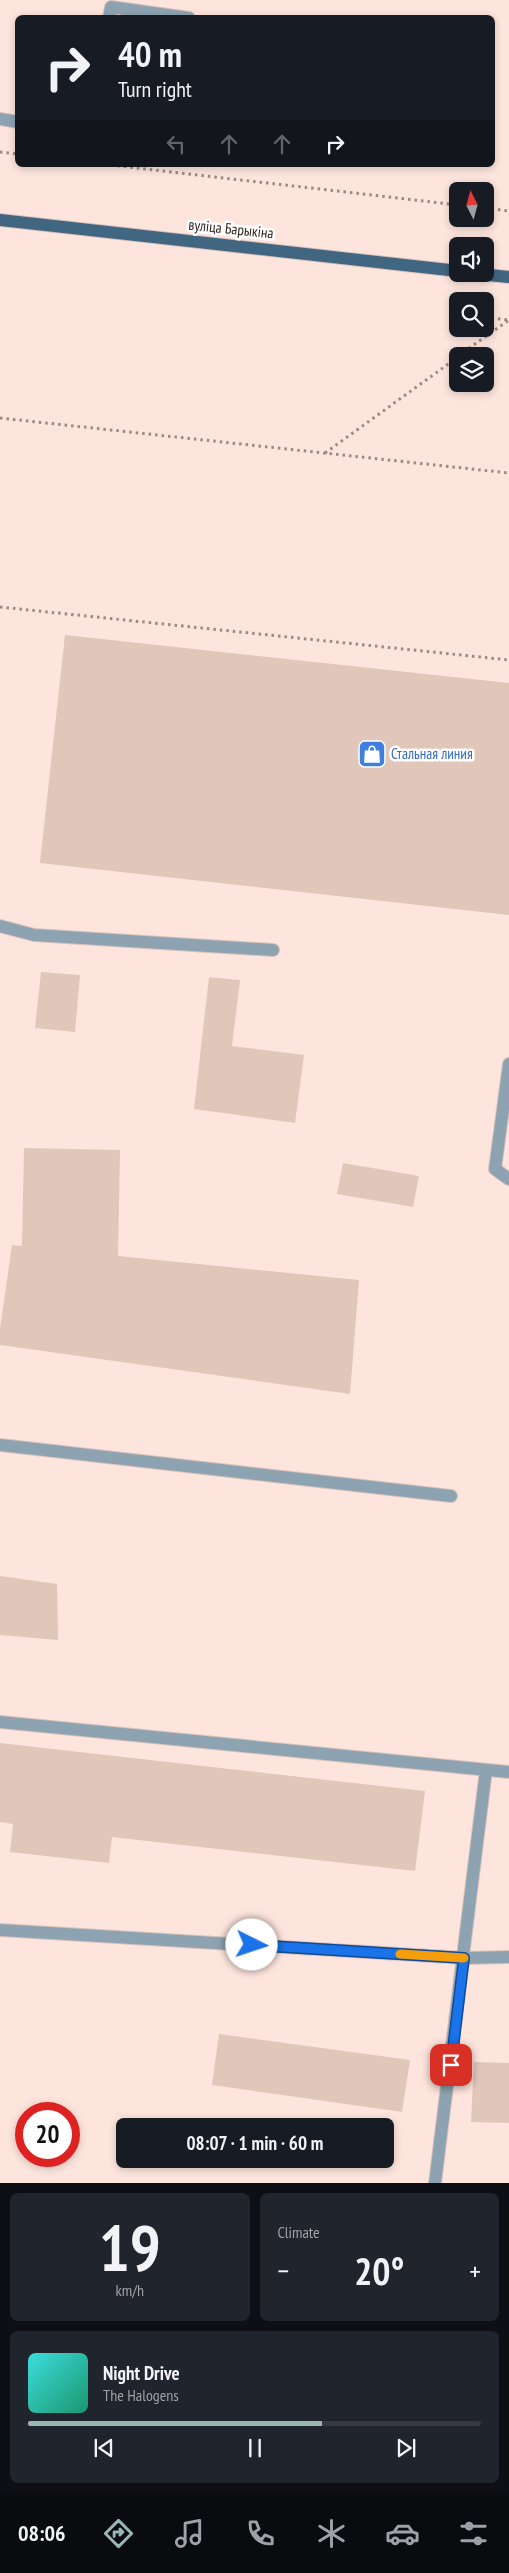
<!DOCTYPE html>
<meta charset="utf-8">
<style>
body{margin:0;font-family:"PT Sans Narrow",sans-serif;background:#20242c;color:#f1f3f6;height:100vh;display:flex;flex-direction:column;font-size:19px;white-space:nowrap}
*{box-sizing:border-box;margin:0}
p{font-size:16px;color:#9ea1a6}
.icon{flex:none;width:28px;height:28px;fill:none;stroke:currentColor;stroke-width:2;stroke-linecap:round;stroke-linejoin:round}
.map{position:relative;height:2183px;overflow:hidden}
.side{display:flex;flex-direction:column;gap:10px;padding:10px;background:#0d0f14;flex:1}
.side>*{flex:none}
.banner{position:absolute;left:15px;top:15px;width:480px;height:152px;border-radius:8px;box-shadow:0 2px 8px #0003;background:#171b24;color:#f1f3f6;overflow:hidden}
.needle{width:32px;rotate:354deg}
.fabs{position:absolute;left:449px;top:182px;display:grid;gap:10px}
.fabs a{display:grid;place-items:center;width:45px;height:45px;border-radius:8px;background:#171b24;box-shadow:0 2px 8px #0003;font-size:25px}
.speed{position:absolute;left:15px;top:2102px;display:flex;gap:10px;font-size:25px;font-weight:700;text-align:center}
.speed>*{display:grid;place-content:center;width:65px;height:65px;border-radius:50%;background:#171b24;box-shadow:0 2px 8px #0003;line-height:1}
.speed .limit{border:8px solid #d22;background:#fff;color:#111}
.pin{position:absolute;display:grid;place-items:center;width:42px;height:42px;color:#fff;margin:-21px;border-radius:10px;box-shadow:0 2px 8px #0006}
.me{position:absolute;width:55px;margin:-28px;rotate:94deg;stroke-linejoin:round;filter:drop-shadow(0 0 4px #0008)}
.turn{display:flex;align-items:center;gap:18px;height:105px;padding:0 20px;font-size:22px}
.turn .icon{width:65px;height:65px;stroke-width:2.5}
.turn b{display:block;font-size:35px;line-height:42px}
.lanes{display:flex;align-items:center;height:48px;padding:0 20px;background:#0003;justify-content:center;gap:25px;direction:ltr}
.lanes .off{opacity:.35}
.big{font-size:38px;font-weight:700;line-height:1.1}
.side .widget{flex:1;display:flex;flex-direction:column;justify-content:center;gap:8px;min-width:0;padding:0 18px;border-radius:8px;background:#20242c}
.side .dial{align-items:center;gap:0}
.dial b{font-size:65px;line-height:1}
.song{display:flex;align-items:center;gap:15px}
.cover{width:60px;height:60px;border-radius:8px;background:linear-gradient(135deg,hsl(180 70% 55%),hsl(160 70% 35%))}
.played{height:5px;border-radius:2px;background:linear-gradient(90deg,#99b8b3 65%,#363941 65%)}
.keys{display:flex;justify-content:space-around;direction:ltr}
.heat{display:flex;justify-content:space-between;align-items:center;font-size:28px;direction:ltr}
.side .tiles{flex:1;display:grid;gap:10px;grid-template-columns:1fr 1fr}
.widget:last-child{grid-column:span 2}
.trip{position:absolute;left:116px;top:2118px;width:278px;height:50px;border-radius:8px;background:#171b24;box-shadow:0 2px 8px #0003;font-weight:700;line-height:50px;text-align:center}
.menu{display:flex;height:80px;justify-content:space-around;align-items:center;background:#090b0e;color:#9ea1a6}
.menu .icon{width:35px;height:35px}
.menu .on{color:#99b8b3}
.menu b{font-size:22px;color:#f1f3f6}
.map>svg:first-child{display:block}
</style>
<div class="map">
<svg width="509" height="2183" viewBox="0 0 509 2183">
<rect width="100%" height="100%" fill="#fde5dd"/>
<!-- building -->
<path fill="#e1c6ba" d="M65,635L509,683V915L40,863Z
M41,972L80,975L75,1032L35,1028Z
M209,977L240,980L232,1046L304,1055L295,1123L194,1109Z
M24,1148L120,1150L118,1256L359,1280L350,1394L0,1345V1329L12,1245L22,1246Z
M343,1163L419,1176L413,1207L337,1194Z
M0,1576L57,1584L58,1640L0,1635Z
M0,1743L425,1791L415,1871L112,1837L109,1863L10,1852L13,1824L0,1822Z
M219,2034L410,2060L402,2112L212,2085Z
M474,2062L509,2063V2123L471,2122Z"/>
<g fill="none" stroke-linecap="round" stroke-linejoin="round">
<!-- lane casing -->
<g stroke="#d8c3bb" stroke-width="14">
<path id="lane" d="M109,18L111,7L189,18
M0,119L18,122
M0,926L34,935L273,950
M509,1064L495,1169L509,1179
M0,1445L451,1496
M0,1722L509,1772
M0,1930L465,1958L509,1957
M435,2183L486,1770"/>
</g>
<!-- primary casing -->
<g stroke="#d8c3bb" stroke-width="14">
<path id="primary" d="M0,220L458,271
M478,274L509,277"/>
</g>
<!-- path -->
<path stroke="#9b8983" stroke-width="3" stroke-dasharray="2.5 4" stroke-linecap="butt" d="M0,152L18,154
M111,165L458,205
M485,208L509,211
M485,317L508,320
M458,356L509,320
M0,418L509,473
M325,453L458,357
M0,607L509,660"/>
<!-- lane -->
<use href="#lane" stroke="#8ea3b2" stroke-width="12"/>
<!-- primary -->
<use href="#primary" stroke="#406681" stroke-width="12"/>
</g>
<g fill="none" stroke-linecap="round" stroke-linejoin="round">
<!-- route casing -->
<g stroke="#114b97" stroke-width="12">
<path id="route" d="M252,1945L464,1958L451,2065"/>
</g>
<!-- route -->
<use href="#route" stroke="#1a73e8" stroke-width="9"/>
<!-- slow -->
<path stroke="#f59e0b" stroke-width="9" d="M400,1954L464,1958"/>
</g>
<!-- icons -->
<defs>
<g id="shop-square" transform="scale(1.4375)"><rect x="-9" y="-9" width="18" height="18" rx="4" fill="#3f7fe0" stroke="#fff"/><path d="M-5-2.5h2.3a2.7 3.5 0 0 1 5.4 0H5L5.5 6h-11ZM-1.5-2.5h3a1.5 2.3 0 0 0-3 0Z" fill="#fff"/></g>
</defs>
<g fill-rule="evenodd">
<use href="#shop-square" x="372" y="754"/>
</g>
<g text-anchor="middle" stroke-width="5" stroke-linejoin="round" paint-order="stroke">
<!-- street labels -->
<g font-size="15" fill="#312622" stroke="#fff">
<text transform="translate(231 229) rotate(6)" y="5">вуліца Барыкіна</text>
</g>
<!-- shop labels -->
<g font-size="15" fill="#366cbe" stroke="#fff" text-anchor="start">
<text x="391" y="759">Стальная линия</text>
</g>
</g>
</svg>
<div class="fabs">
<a><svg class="needle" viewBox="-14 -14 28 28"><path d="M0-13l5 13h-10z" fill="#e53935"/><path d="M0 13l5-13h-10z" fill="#9ea1a6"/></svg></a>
<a><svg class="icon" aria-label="sound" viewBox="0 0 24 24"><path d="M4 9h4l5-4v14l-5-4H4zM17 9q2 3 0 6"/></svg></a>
<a><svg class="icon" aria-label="search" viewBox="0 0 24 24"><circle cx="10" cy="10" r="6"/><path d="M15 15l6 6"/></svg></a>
<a><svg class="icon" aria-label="layers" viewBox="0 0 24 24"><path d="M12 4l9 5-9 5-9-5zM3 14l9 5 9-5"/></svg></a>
</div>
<div class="speed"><div class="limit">20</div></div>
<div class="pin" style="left:451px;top:2065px;background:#d93025"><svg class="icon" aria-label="arrive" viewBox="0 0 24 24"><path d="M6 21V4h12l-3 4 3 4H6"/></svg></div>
<svg class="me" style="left:252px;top:1945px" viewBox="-20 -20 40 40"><circle r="19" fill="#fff"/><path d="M0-13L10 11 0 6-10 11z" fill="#1a73e8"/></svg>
<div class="trip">08:07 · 1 min · 60 m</div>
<div class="banner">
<div class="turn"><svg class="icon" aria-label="right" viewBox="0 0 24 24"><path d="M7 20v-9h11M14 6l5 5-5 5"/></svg><div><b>40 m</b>Turn right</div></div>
<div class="lanes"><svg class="icon off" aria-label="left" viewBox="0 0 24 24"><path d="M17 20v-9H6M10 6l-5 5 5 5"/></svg><svg class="icon off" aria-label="ahead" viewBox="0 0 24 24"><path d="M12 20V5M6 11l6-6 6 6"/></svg><svg class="icon off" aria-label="ahead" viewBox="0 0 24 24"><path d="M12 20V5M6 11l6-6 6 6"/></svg><svg class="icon" aria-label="right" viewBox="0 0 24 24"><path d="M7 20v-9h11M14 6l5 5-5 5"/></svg></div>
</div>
</div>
<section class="side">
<div class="tiles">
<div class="widget dial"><b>19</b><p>km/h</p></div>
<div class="widget"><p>Climate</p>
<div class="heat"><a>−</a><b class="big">20°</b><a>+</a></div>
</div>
<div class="widget">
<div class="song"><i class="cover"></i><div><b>Night Drive</b><p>The Halogens</p></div></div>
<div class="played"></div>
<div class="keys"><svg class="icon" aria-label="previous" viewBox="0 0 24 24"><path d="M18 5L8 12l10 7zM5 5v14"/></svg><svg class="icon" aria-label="pause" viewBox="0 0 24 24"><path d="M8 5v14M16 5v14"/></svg><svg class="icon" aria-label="next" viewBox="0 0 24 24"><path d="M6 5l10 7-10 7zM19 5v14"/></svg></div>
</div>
</div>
</section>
<nav class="menu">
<b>08:06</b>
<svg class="icon on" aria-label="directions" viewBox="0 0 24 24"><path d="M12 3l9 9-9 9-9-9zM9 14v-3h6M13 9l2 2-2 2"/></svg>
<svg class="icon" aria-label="music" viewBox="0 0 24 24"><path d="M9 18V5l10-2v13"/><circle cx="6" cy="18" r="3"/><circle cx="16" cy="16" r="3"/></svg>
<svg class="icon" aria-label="phone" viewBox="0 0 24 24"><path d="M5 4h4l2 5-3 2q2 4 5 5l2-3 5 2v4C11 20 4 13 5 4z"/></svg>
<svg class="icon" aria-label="climate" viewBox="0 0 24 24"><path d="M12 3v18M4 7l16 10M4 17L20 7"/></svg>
<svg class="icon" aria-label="car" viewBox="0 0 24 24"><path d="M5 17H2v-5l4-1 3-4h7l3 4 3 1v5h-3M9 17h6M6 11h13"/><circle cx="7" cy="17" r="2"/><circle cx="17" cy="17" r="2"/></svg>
<svg class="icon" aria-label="filters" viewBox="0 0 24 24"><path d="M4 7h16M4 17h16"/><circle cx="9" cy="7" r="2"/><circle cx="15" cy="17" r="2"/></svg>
</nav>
